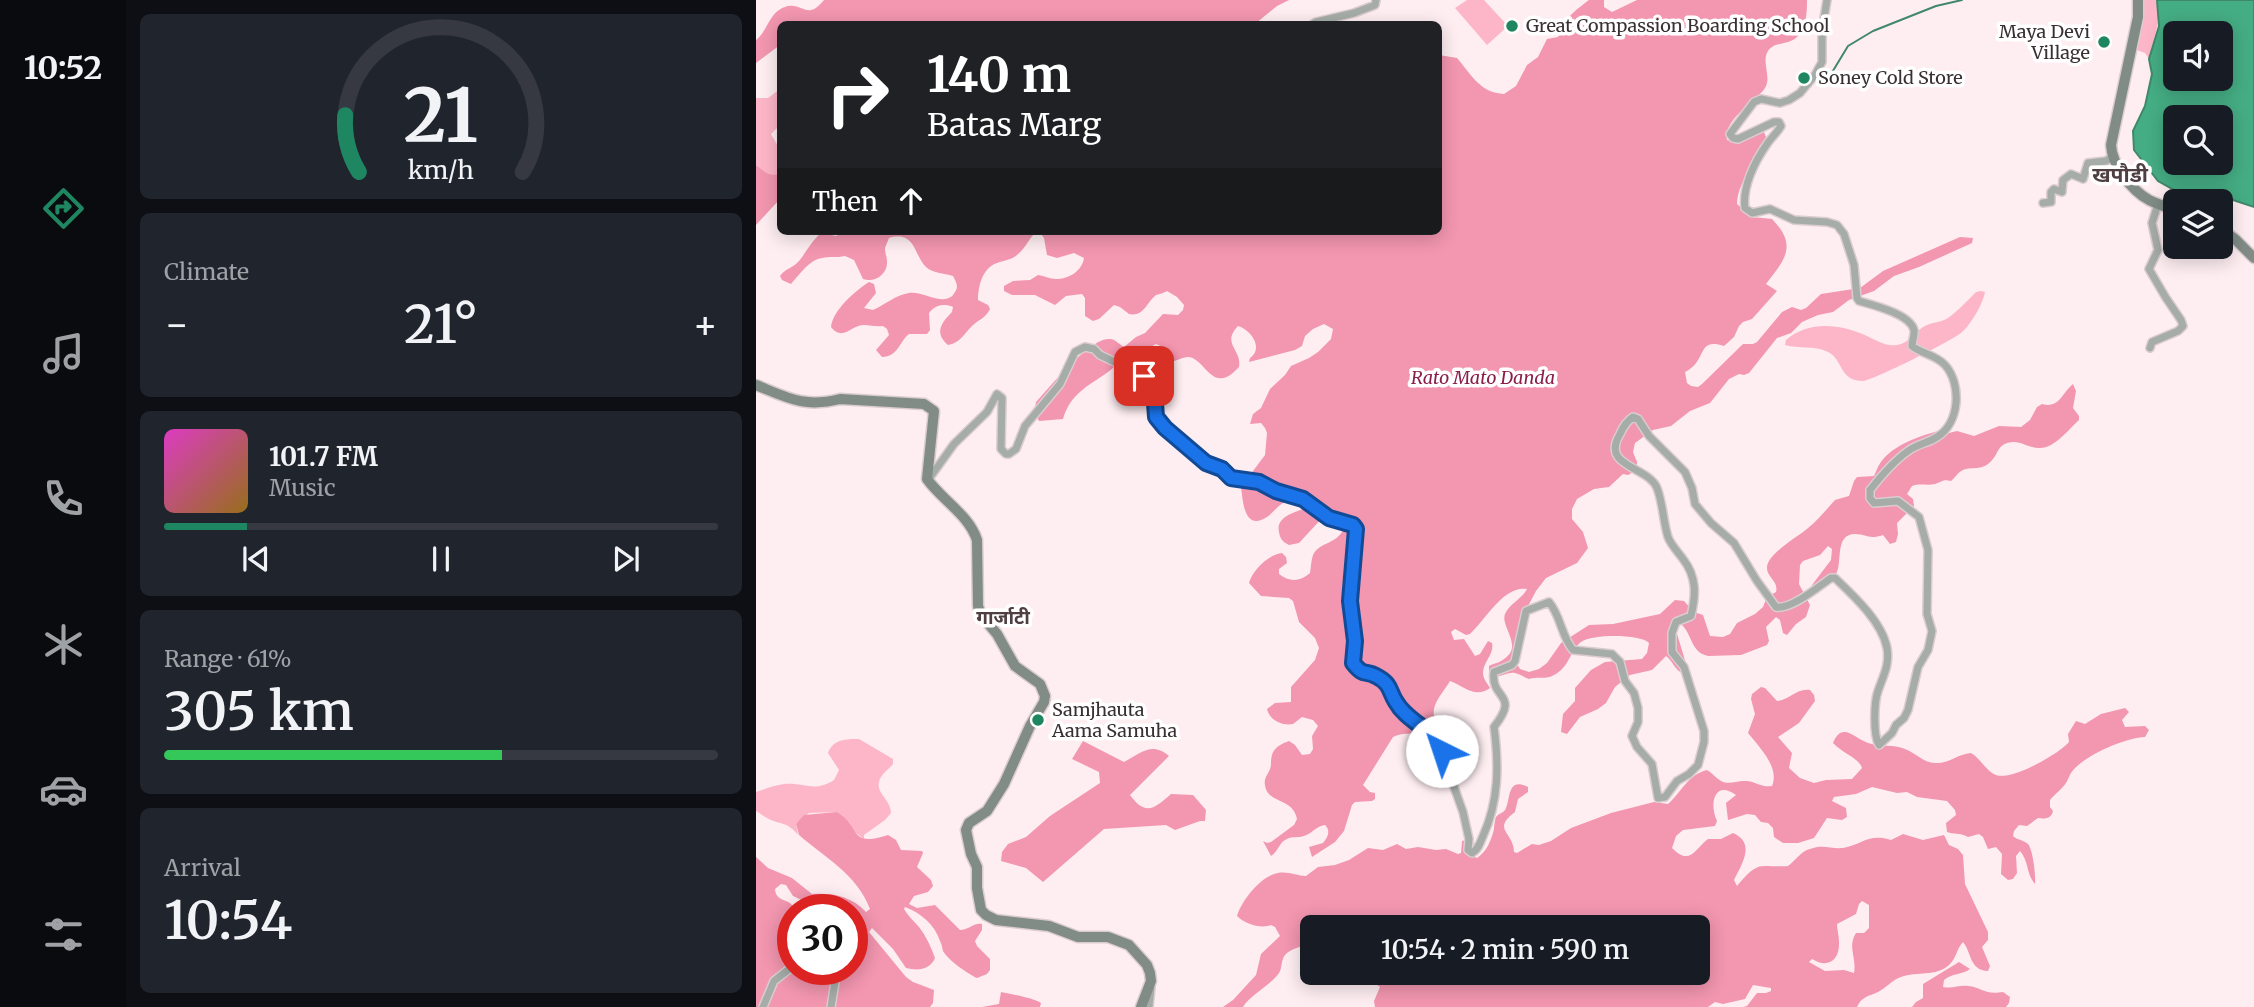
<!DOCTYPE html>
<meta charset="utf-8">
<style>
body{margin:0;font-family:Merriweather,"Noto Sans Devanagari",serif;background:#20242c;color:#f1f3f6;height:100vh;display:flex;flex-direction:column;font-size:26px;white-space:nowrap}
*{box-sizing:border-box;margin:0}
p{font-size:23px;color:#9ea1a6}
.icon{flex:none;width:38px;height:38px;fill:none;stroke:currentColor;stroke-width:2;stroke-linecap:round;stroke-linejoin:round}
.map{position:relative;flex:1;overflow:hidden}
.drawer{display:flex;flex-direction:column;gap:14px;padding:14px;background:#0d0f14;width:630px}
.drawer>*{flex:none}
.top-card{position:absolute;left:21px;top:21px;width:665px;height:214px;border-radius:10px;box-shadow:0 4px 18px #0003;background:#202124;color:#fff;overflow:hidden}
.tools{position:absolute;left:1407px;top:21px;display:grid;gap:14px}
.tools a{display:grid;place-items:center;width:70px;height:70px;border-radius:10px;background:#171b24;box-shadow:0 4px 18px #0003;font-size:35px}
.speed{position:absolute;left:21px;top:894px;display:flex;gap:14px;font-size:35px;font-weight:700;text-align:center}
.speed>*{display:grid;place-content:center;width:91px;height:91px;border-radius:50%;background:#171b24;box-shadow:0 4px 18px #0003;line-height:1}
.speed .limit{border:10px solid #d22;background:#fff;color:#111}
.pin{position:absolute;display:grid;place-items:center;width:60px;height:60px;color:#fff;margin:-30px;border-radius:14px;box-shadow:0 4px 10px #0006}
.me{position:absolute;width:77px;margin:-38px;rotate:319deg;stroke-linejoin:round;filter:drop-shadow(0 0 5px #0008)}
.turn{display:flex;align-items:center;gap:24px;height:147px;padding:0 35px;font-size:32px}
.turn .icon{width:91px;height:91px;stroke-width:2.5}
.turn b{display:block;font-size:49px;line-height:60px}
.then{display:flex;align-items:center;height:66px;padding:0 35px;background:#0003;gap:14px;font-size:26px}
.big{font-size:52px;font-weight:600;line-height:1.1}
.drawer .card{flex:1;display:flex;flex-direction:column;justify-content:center;gap:10px;min-width:0;padding:0 24px;border-radius:10px;background:#20242c}
.drawer .dial{align-items:center;gap:0}
.dial svg{height:182px;overflow:visible;fill:none;stroke:#363941;stroke-width:7;stroke-linecap:round;text-anchor:middle}
.dial text{fill:#f1f3f6;stroke:none}
.song{display:flex;align-items:center;gap:21px}
.cover{width:84px;height:84px;border-radius:10px;background:linear-gradient(135deg,hsl(310 70% 55%),hsl(40 70% 35%))}
.played{height:7px;border-radius:4px;background:linear-gradient(90deg,#1e8661 15%,#363941 15%)}
.keys{display:flex;justify-content:space-around;direction:ltr}
.heat{display:flex;justify-content:space-between;align-items:center;font-size:38px;direction:ltr}
.charge{height:10px;border-radius:5px;background:linear-gradient(90deg,#34c759 61%,#363941 0)}
.trip{position:absolute;left:544px;top:915px;width:410px;height:70px;border-radius:10px;background:#171b24;box-shadow:0 4px 18px #0003;font-weight:600;line-height:70px;text-align:center}
main{display:flex;flex:1;min-height:0}
.tab-bar{display:flex;flex-direction:column;width:126px;justify-content:space-around;align-items:center;background:#090b0e;color:#9ea1a6}
.tab-bar .icon{width:49px;height:49px}
.tab-bar .on{color:#1e8661}
.tab-bar b{font-size:32px;color:#f1f3f6}
.map>svg:first-child{display:block}
</style>
<main>
<nav class="tab-bar">
<b>10:52</b>
<svg class="icon on" aria-label="directions" viewBox="0 0 24 24"><path d="M12 3l9 9-9 9-9-9zM9 14v-3h6M13 9l2 2-2 2"/></svg>
<svg class="icon" aria-label="music" viewBox="0 0 24 24"><path d="M9 18V5l10-2v13"/><circle cx="6" cy="18" r="3"/><circle cx="16" cy="16" r="3"/></svg>
<svg class="icon" aria-label="phone" viewBox="0 0 24 24"><path d="M5 4h4l2 5-3 2q2 4 5 5l2-3 5 2v4C11 20 4 13 5 4z"/></svg>
<svg class="icon" aria-label="climate" viewBox="0 0 24 24"><path d="M12 3v18M4 7l16 10M4 17L20 7"/></svg>
<svg class="icon" aria-label="car" viewBox="0 0 24 24"><path d="M5 17H2v-5l4-1 3-4h7l3 4 3 1v5h-3M9 17h6M6 11h13"/><circle cx="7" cy="17" r="2"/><circle cx="17" cy="17" r="2"/></svg>
<svg class="icon" aria-label="filters" viewBox="0 0 24 24"><path d="M4 7h16M4 17h16"/><circle cx="9" cy="7" r="2"/><circle cx="15" cy="17" r="2"/></svg>
</nav>
<section class="drawer">
<div class="card dial"><svg viewBox="0 0 100 80">
<path d="M14 69A42 42 0 1 1 86 69"/>
<path d="M14 69A42 42 0 0 1 8 44" stroke="#1e8661"/>
<text x="50" y="56" font-size="32" font-weight="700">21</text>
<text x="50" y="72" font-size="11">km/h</text>
</svg></div>
<div class="card"><p>Climate</p>
<div class="heat"><a>−</a><b class="big">21°</b><a>+</a></div>
</div>
<div class="card">
<div class="song"><i class="cover"></i><div><b>101.7 FM</b><p>Music</p></div></div>
<div class="played"></div>
<div class="keys"><svg class="icon" aria-label="previous" viewBox="0 0 24 24"><path d="M18 5L8 12l10 7zM5 5v14"/></svg><svg class="icon" aria-label="pause" viewBox="0 0 24 24"><path d="M8 5v14M16 5v14"/></svg><svg class="icon" aria-label="next" viewBox="0 0 24 24"><path d="M6 5l10 7-10 7zM19 5v14"/></svg></div>
</div>
<div class="card"><p>Range · 61%</p><b class="big">305 km</b><div class="charge"></div></div>
<div class="card"><p>Arrival</p><b class="big">10:54</b></div>
</section>
<div class="map">
<svg width="1498" height="1007" viewBox="0 0 1498 1007">
<rect width="100%" height="100%" fill="#feeef2"/>
<!-- green -->
<path fill="#fdb6c8" d="M711,0H728L752,26L731,45L699,8Z
M1385,0H1401C1405,24 1398,36 1393,59L1389,53L1378,49Z
M24,89V125L15,134L23,148L24,147V173L17,176L10,174L0,165V98H12Z
M1225,291L1229,292C1227,304 1214,326 1205,333C1195,341 1118,380 1107,381C1083,381 1087,359 1072,352C1058,345 1043,349 1029,345L1030,340C1053,320 1085,324 1111,336C1120,340 1130,347 1141,345C1153,343 1158,333 1167,327C1174,322 1185,323 1192,318C1202,311 1211,301 1220,292Z
M103,739L137,759V764C133,769 124,775 123,782C120,793 135,800 135,813L129,820L108,835V839L96,830L87,816L81,812L53,813L40,824L42,835C31,821 24,825 11,818C7,816 4,813 0,811V792C9,789 19,785 28,784C48,782 58,793 78,780L83,770L72,753C77,739 90,739 103,739Z"/>
<!-- forest -->
<path fill="#f396b0" fill-rule="evenodd" d="M68,0H533L521,6L499,24H24V45L0,63V40C12,31 13,12 29,7C47,1 50,22 68,0Z
M833,0H848V7L856,12L881,0H1051C1051,15 1050,37 1032,42C1025,44 1017,44 1012,51C1005,62 1016,77 1009,88C999,103 967,119 971,140L982,144L1008,132L1010,137C1006,161 982,177 981,204L996,217L1016,219C1042,246 1029,259 1010,284L1021,291L996,319L987,322L983,326L978,337L968,346C940,337 952,361 929,372L931,383L935,386L942,387L946,384L987,344H997L1001,342L1026,312L1036,307L1045,310L1050,308L1065,294L1104,288L1127,271L1204,237L1217,238L1216,243L1163,267L1138,276L1118,291L1093,300L1077,312L1062,315L1046,322L1035,333L1021,338L993,373L988,375L983,374L973,379L954,403L934,411L915,426L897,430L879,443L877,452L881,462V470L872,475L867,474L853,487L838,489L821,499L816,509V519L827,532L832,548L821,563L790,578L780,591L762,625L761,664L764,669L773,672L783,669L791,663L805,643L833,625L857,624L904,614L919,600L928,601L938,612L947,615L954,636L967,637L974,634L981,623L999,614L1007,607L1011,597L1020,592C1023,581 1010,577 1011,567C1012,553 1042,537 1052,528C1062,520 1070,510 1079,500L1093,496L1098,481L1101,477L1118,476C1120,472 1121,468 1123,465C1136,443 1170,434 1194,428L1189,434L1201,431L1218,436L1243,426L1265,427L1274,420L1281,407L1286,404C1303,409 1306,393 1317,384L1320,391L1317,408L1323,416V420C1313,429 1298,449 1283,448C1271,448 1264,439 1251,443C1242,446 1242,453 1237,459C1227,472 1216,466 1207,470C1202,472 1199,478 1195,481C1187,479 1186,482 1179,484C1171,486 1164,483 1156,486L1151,494L1157,499L1158,506L1141,523L1142,534L1140,542L1134,544L1127,535C1112,540 1111,534 1099,534C1079,534 1086,561 1081,572C1076,580 1067,584 1058,588L1056,585L1075,560L1076,549L1072,546L1064,555L1047,561L1044,565L1043,584L1054,605L1050,617L1040,624L1031,635L1027,633L1024,620L1020,617L1010,627L1013,641L1011,645L985,655L952,656C934,652 937,634 924,623L919,627L931,667L927,673C919,671 917,661 910,656L896,670L874,675L859,687L850,703L842,709L824,717L811,734L805,732L807,714L819,701V688L835,670L849,662L886,659L891,653L893,643C884,634 837,634 825,642C814,650 814,667 798,675C790,680 783,676 773,679C769,678 766,675 762,674C750,669 746,682 733,672V666C738,663 744,663 748,659C768,646 744,627 749,614C753,604 766,599 771,589C748,585 729,620 714,634L710,635L699,629L695,632L698,640L708,639L719,656L724,654L732,641L736,643C739,656 723,664 728,678C729,681 732,684 734,688C719,699 708,686 694,681C686,695 671,707 681,724L678,733C664,736 651,730 637,737L607,785L614,792L619,793V799L616,801L599,802L596,805L588,831L579,842L556,857L553,847L567,843C572,837 575,831 569,825C560,826 557,833 548,836C543,838 536,836 531,839C523,842 522,852 515,856L507,841L511,843L515,842L538,825L541,819C537,797 511,804 509,785C507,777 515,772 515,764C515,750 520,746 533,741L539,745L546,755L554,754L557,749L556,736L562,726L557,720L546,717L537,724C527,726 513,720 511,709L519,703L535,702V687L559,660L563,648L559,638L543,622L537,601L533,598L505,596L493,583C496,571 513,554 526,553L530,557L531,563L523,569V574C533,582 544,582 554,573C555,567 555,561 557,555C564,541 581,545 588,528L585,522L568,516L543,543L533,545C527,542 524,539 523,532C519,514 545,512 555,505L556,500L552,496C545,499 536,499 529,502C522,505 518,512 511,517C488,532 487,501 485,487L509,455L511,433L509,428L505,423L494,424L497,414L505,408L514,389L529,375L535,366L553,358L562,352L575,339L577,329L568,324L557,329L549,336L546,346L539,350L493,362L494,358C508,348 495,330 482,326C465,344 486,349 483,367C456,397 450,358 432,357C427,357 420,361 415,362L412,359L409,348L400,344C389,350 380,354 370,358C363,361 358,368 352,372C331,387 315,393 307,419L283,421L278,412L280,402C293,388 335,336 354,339C359,339 363,344 368,347L380,337L389,333L407,314L422,315L427,310L428,305L421,297L411,291C410,292 401,295 400,295C390,303 388,317 373,314L364,307L358,305L343,319L337,321L329,316V298L326,294L310,296L299,305L279,295H256L248,291V286L257,281L274,280L282,275C289,276 294,279 300,279C313,279 326,271 328,258L318,253L301,258L291,255L288,238L285,234L279,233C272,240 269,249 261,255C255,260 249,260 241,263C226,268 222,287 222,300L232,305L234,309C230,318 222,320 216,326C208,334 204,343 192,345C178,333 185,323 196,312L197,307C188,303 179,305 173,313L174,330L171,334H153C143,342 142,357 126,357L120,350L133,335L131,329L127,326C120,327 115,325 108,325C95,325 87,342 75,327C77,310 99,291 113,282L118,284L120,293L108,308L117,310C130,304 138,296 153,293C167,290 190,309 199,292C203,286 200,282 197,276C188,273 176,273 170,267C158,256 160,230 133,238C132,241 129,247 129,249C129,253 131,257 131,261C132,274 119,283 107,279L98,260L89,256C80,258 74,256 66,258C53,260 44,274 35,284L26,280L24,276C30,268 37,268 43,261C51,251 54,243 65,233L80,236L89,231H682L683,55L701,58C715,74 724,93 748,94L760,86L771,65L782,57L791,39L802,37C811,16 816,13 833,0Z
M0,165C9,172 14,178 24,173V199L0,225Z
M1005,687L1009,688L1021,701C1034,700 1040,688 1054,690L1058,695L1059,701L1043,723L1022,737L1036,753L1033,768L1044,778L1058,783L1070,780L1096,779L1106,768C1103,758 1086,753 1077,743C1086,721 1098,738 1112,743C1125,747 1137,744 1149,749C1160,753 1168,763 1179,763C1192,764 1202,754 1215,753C1225,759 1230,771 1240,775C1255,781 1303,754 1313,742L1312,734L1320,721L1329,724L1345,714L1369,708L1373,712L1366,720L1369,727L1389,726L1393,730L1389,737C1369,738 1326,756 1315,773C1313,776 1312,780 1310,783C1306,789 1299,794 1294,800V807L1297,811C1295,819 1289,819 1282,818L1271,826L1263,825L1258,831L1257,836C1261,840 1268,840 1272,844C1277,849 1280,878 1279,884C1270,874 1273,861 1264,851L1260,856L1261,873L1257,879L1252,880L1245,874L1246,854L1240,847L1232,849L1227,837L1223,834L1212,837C1203,832 1198,835 1191,832L1190,823L1200,815L1199,810L1191,801L1161,797L1151,792L1141,793L1116,787L1100,794L1078,797L1076,801L1090,808L1091,817L1086,820L1071,818L1058,838L1042,843H1027L1018,837L1017,828L1012,823L1005,822L999,815L991,814L972,820L970,803L980,795C958,779 953,805 961,821L959,826L927,830L920,836L916,848C934,866 938,850 952,839H965L977,833C1000,843 986,864 978,880L981,886C1004,859 1002,868 1032,866C1039,861 1045,851 1054,849C1067,844 1074,849 1087,848C1106,845 1112,833 1135,840L1147,834L1167,840L1188,835L1193,845L1202,849L1207,855L1209,884L1232,932V940L1226,947L1234,966L1232,971C1213,970 1216,953 1207,942C1201,948 1200,959 1193,965C1180,977 1161,971 1145,977C1136,980 1130,988 1122,992C1113,996 1105,997 1101,1007H987L991,1006L1001,993H1010L1015,991V988L997,985L989,999L967,1004L959,1002L952,1007H619L618,1001L624,987L620,984L607,982L605,978L607,973H942V928H556V946C546,946 539,947 531,953C524,959 527,967 523,973C515,985 494,995 487,1007H467L477,1000L500,975L505,954L524,936L519,927L515,925C505,929 489,924 481,916C486,900 505,876 522,873C532,871 541,876 550,876L562,867L579,865L593,860L612,848L627,850L641,844L650,849L662,847L680,850L690,849L702,854L705,853L706,841L713,839L719,845L715,855L721,858C731,851 735,841 738,829C738,827 739,819 740,817C742,814 747,813 749,810C755,801 750,776 772,787V792L762,799L759,812C735,830 758,832 758,852L761,853L776,844L783,845L795,841L815,828L855,813L898,802L912,804C926,792 931,775 951,770C956,773 960,778 965,781C972,785 980,781 988,781C998,780 1005,788 1016,786C1024,767 1003,747 992,733L999,714L995,699L996,694ZM1106,901L1113,905V928L1108,933H1100C1091,947 1101,958 1098,973L1088,970L1069,971L1053,962L1056,959C1072,969 1084,960 1083,942C1083,935 1081,930 1081,924L1100,914L1103,904Z
M327,741L368,762C385,753 396,741 413,756L374,795C390,817 399,808 415,794L437,795L450,810L449,821H444L419,830L410,825L348,829L287,882L270,868L245,861L246,852L252,844L270,837L294,816L344,783L343,772L316,759Z
M81,812C105,826 92,848 132,835L140,840L145,850L166,851L167,853L161,867L175,880L177,886L172,892L158,896L153,904L161,908L179,905L204,930C213,930 218,922 226,924V930L219,941L221,946L234,959V970L231,974L221,978C212,974 192,960 187,951C186,948 186,944 184,941C179,925 165,913 149,907L148,909C152,916 158,921 163,927C170,936 175,947 179,958C174,970 162,971 150,968L137,949L116,928L113,932L150,977L157,982L178,990L177,1003L174,1007H78L84,970H96V910H67L37,896L30,885L25,884L19,889C20,902 31,898 37,906V960L16,978L9,999L3,1007H0V857L12,868L36,878L56,894C77,893 95,896 110,912L114,909C101,874 69,858 43,835L40,824L48,815Z
M1203,962L1214,969C1206,975 1196,973 1188,980L1187,987C1197,989 1203,985 1212,986C1226,987 1227,995 1247,992L1254,997L1253,1003L1250,1007H1156L1160,1002L1167,998V984Z
M38,970H78L71,1007H10L22,980Z
M245,992C255,994 278,998 285,1003L284,1007H226L243,1004Z"/>
<!-- water -->
<path fill="#45ad84" stroke="#41886b" stroke-width="2" fill-rule="evenodd" d="M1401,0H1498V207L1474,199L1447,201L1420,191L1402,181L1378,150L1377,131L1389,106L1396,74L1393,59L1403,26ZM1419,33H1465V79H1419ZM1419,117H1465V163H1419Z"/>
<g fill="none" stroke-linecap="round" stroke-linejoin="round">
<!-- stream -->
<path stroke="#41886b" stroke-width="2" d="M1069,84L1092,46L1117,31L1180,6L1206,0"/>
<!-- street casing -->
<g stroke="#dacccf" stroke-width="10">
<path id="street" d="M557,24L560,22L598,13L619,5L620,0
M1287,203L1295,202V192L1298,189L1306,192L1307,180L1315,174L1327,179L1332,163L1350,161L1356,157
M1394,348L1396,342L1422,331L1427,326L1425,320L1410,298L1393,269L1402,250L1396,223L1402,204
M171,479L175,476L198,444L231,412L241,394L246,398L245,449L250,454H253L260,449L269,426L304,384L319,352L329,347L338,349L344,355L388,376L398,390L400,417L409,428L450,463L466,469L475,478L503,482L520,490L547,499L573,518L597,525L600,529L594,601L599,641L597,663L603,670L610,674L619,675L636,689L639,702L659,722L674,731L682,742L707,812L713,839L712,850L716,853C722,850 724,843 727,836C743,801 743,765 738,727C765,693 734,700 738,672L756,665L759,661L770,611L793,602C805,616 805,636 817,650L856,654L864,662L869,681L878,693L882,708V722L876,736L881,747L896,764L902,798L909,797L921,781L933,774L942,765L948,742V731L928,667L916,652V633L920,622L935,616C940,595 941,577 927,559C922,552 915,545 912,537C907,521 907,503 901,488C892,466 844,467 864,434C867,427 871,421 877,417L882,419L893,436L929,472L936,488L939,504L955,523L978,543L1001,581L1020,607C1035,610 1063,586 1075,578H1079C1098,596 1126,622 1131,648C1134,665 1127,676 1122,691C1118,702 1117,735 1123,745L1136,733L1140,725L1148,718L1152,710L1162,667L1172,650L1176,631L1171,614L1172,550L1163,517L1142,501L1118,503L1114,498V490C1125,476 1138,461 1152,451C1161,444 1172,443 1181,437C1204,423 1206,384 1189,365C1180,355 1166,354 1156,346C1156,341 1159,335 1158,330C1154,314 1117,305 1103,301L1101,298L1098,265L1088,234L1081,225L1071,222L1038,220L1014,209L996,213L989,208C986,187 999,161 1011,144C1015,138 1021,133 1025,126L1023,122H1018L982,139L977,138L974,134L998,102L1005,99L1024,103L1033,100L1044,93L1059,75L1066,62V31L1071,0
M47,910H55
M7,1007L18,981L37,966
M75,1007L81,970
M393,1007L395,987"/>
</g>
<!-- secondary casing -->
<g stroke="#dacccf" stroke-width="13">
<path id="secondary" d="M1382,0V17L1355,145C1356,165 1375,190 1393,200C1401,204 1410,207 1419,210
M1465,229L1479,239L1498,258
M0,385C32,398 48,408 84,399L168,404L178,411L171,479C186,500 213,515 221,540L222,606L225,615L241,634L259,666L284,684L289,696L288,702L274,726L248,784L231,811L213,823L210,830L215,854L221,867V888L225,910L230,915L240,920L293,926L322,937H352L373,945L391,965L394,973L395,981L385,1007"/>
</g>
<!-- street -->
<use href="#street" stroke="#a6ada9" stroke-width="7"/>
<!-- secondary -->
<use href="#secondary" stroke="#818c86" stroke-width="10"/>
</g>
<g fill="none" stroke-linecap="round" stroke-linejoin="round">
<!-- route casing -->
<g stroke="#114b97" stroke-width="18">
<path id="route" d="M388,376L398,390L400,417L409,428L450,463L466,469L475,478L503,482L520,491L547,499L573,518L597,525L600,529L594,601L599,641L597,663C608,677 609,670 620,676C636,684 633,692 640,702C652,723 676,727 686,751"/>
</g>
<!-- route -->
<use href="#route" stroke="#1a73e8" stroke-width="12"/>
</g>
<!-- markers -->
<g fill="#1e8661" stroke="#fff" stroke-width="2.5">
<circle cx="756" cy="26" r="7"/>
<circle cx="1348" cy="42" r="7"/>
<circle cx="1048" cy="78" r="7"/>
<circle cx="282" cy="720" r="7"/>
</g>
<g text-anchor="middle" stroke-width="7" stroke-linejoin="round" paint-order="stroke">
<!-- poi labels -->
<g font-size="18" fill="#383032" stroke="#fff" text-anchor="start">
<text x="770" y="32">Great Compassion Boarding School</text>
<text x="1334" y="38" text-anchor="end">Maya Devi<tspan x="1334" dy="21">Village</tspan></text>
<text x="1062" y="84">Soney Cold Store</text>
<text x="296" y="716">Samjhauta<tspan x="296" dy="21">Aama Samuha</tspan></text>
</g>
<!-- park labels -->
<g font-size="18" font-style="italic" fill="#8a1f49" stroke="#fff">
<text x="727" y="384">Rato Mato Danda</text>
</g>
<!-- neighbourhood labels -->
<g font-size="19" font-weight="bold" fill="#4f3f43" stroke="#fff">
<text x="247" y="624">गार्जाटी</text>
</g>
<!-- quarter labels -->
<g font-size="21" font-weight="bold" fill="#4f3f43" stroke="#fff">
<text x="1364" y="182">खपौडी</text>
</g>
</g>
</svg>
<div class="tools">
<a><svg class="icon" aria-label="sound" viewBox="0 0 24 24"><path d="M4 9h4l5-4v14l-5-4H4zM17 9q2 3 0 6"/></svg></a>
<a><svg class="icon" aria-label="search" viewBox="0 0 24 24"><circle cx="10" cy="10" r="6"/><path d="M15 15l6 6"/></svg></a>
<a><svg class="icon" aria-label="layers" viewBox="0 0 24 24"><path d="M12 4l9 5-9 5-9-5zM3 14l9 5 9-5"/></svg></a>
</div>
<div class="speed"><div class="limit">30</div></div>
<div class="pin" style="left:388px;top:376px;background:#d93025"><svg class="icon" aria-label="arrive" viewBox="0 0 24 24"><path d="M6 21V4h12l-3 4 3 4H6"/></svg></div>
<svg class="me" style="left:686px;top:751px" viewBox="-20 -20 40 40"><circle r="19" fill="#fff"/><path d="M0-13L10 11 0 6-10 11z" fill="#1a73e8"/></svg>
<div class="trip">10:54 · 2 min · 590 m</div>
<div class="top-card">
<div class="turn"><svg class="icon" aria-label="right" viewBox="0 0 24 24"><path d="M7 20v-9h11M14 6l5 5-5 5"/></svg><div><b>140 m</b>Batas Marg</div></div>
<div class="then">Then<svg class="icon" aria-label="ahead" viewBox="0 0 24 24"><path d="M12 20V5M6 11l6-6 6 6"/></svg></div>
</div>
</div>
</main>
